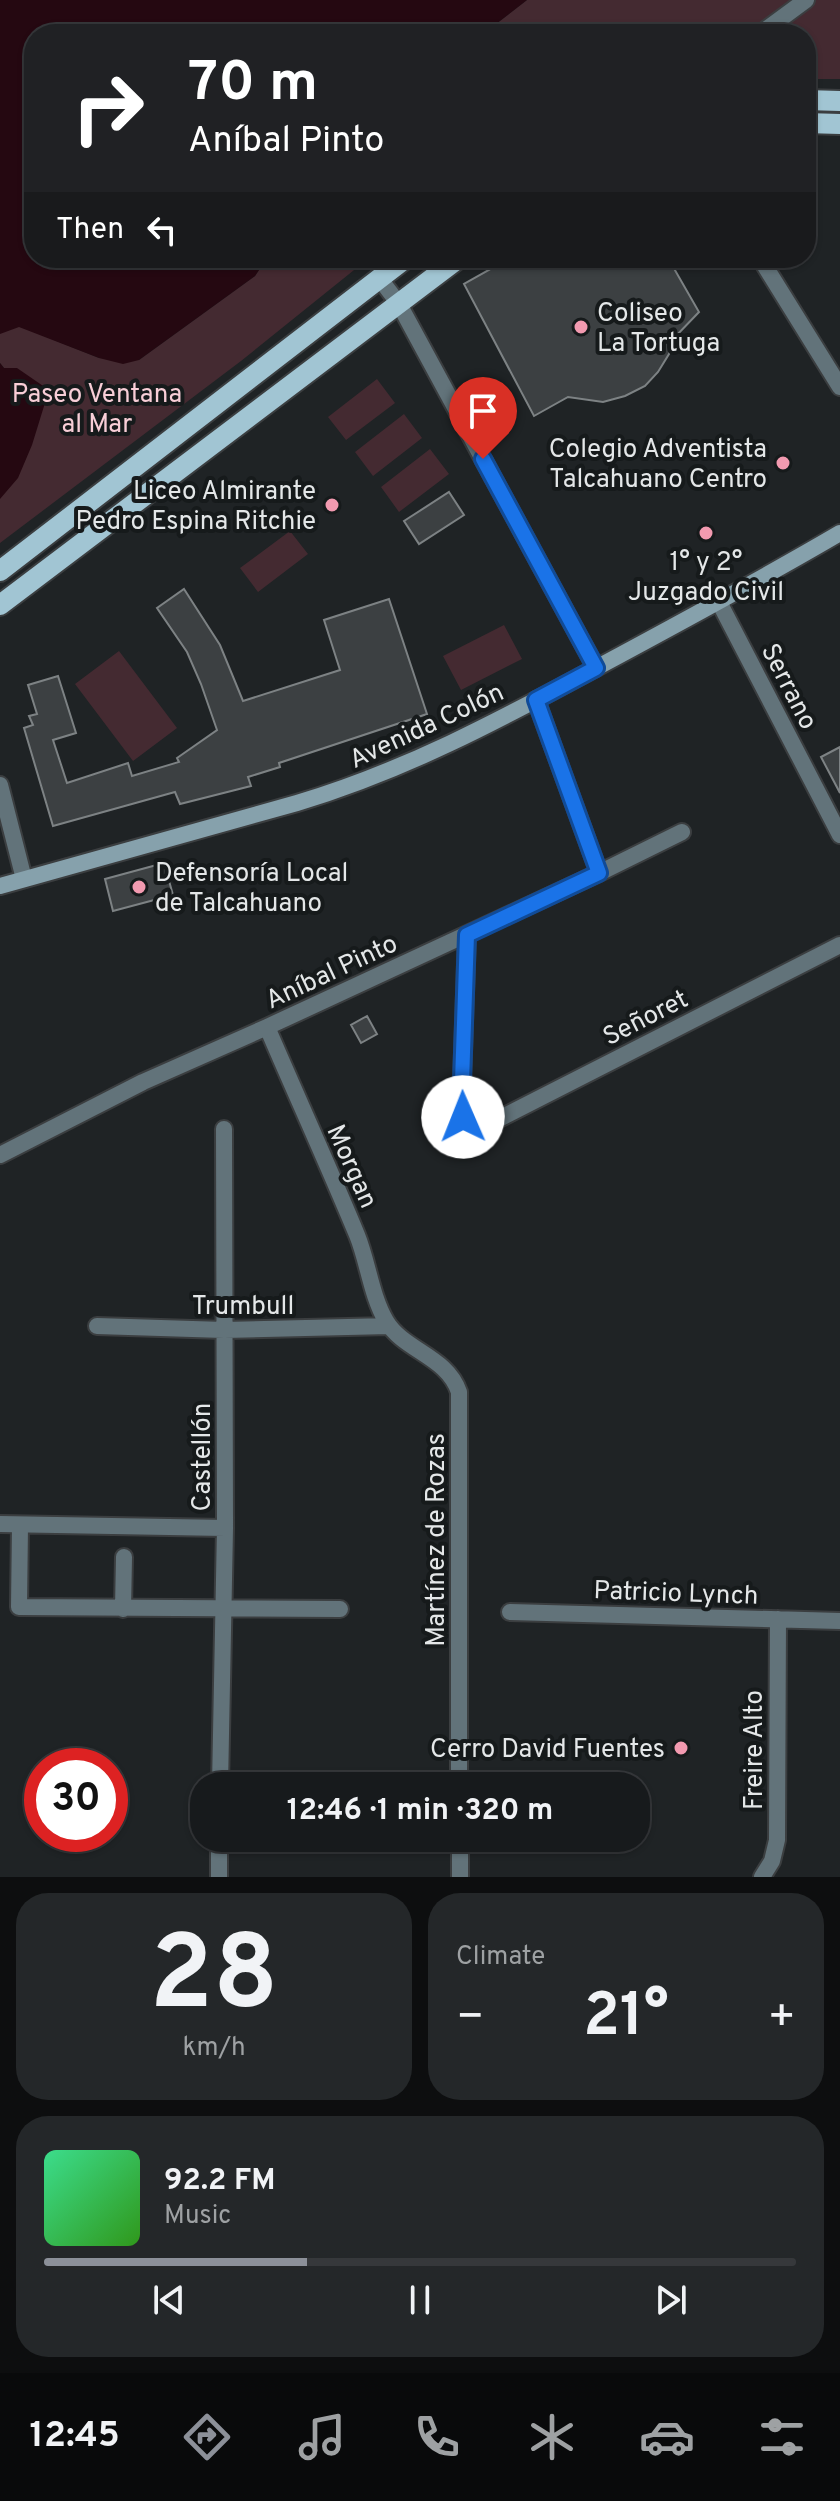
<!DOCTYPE html>
<meta charset="utf-8">
<style>
body{margin:0;font-family:Overpass,sans-serif;background:#242729;color:#f1f3f6;height:100vh;display:flex;flex-direction:column;font-size:30px;white-space:nowrap}
*{box-sizing:border-box;margin:0}
p{font-size:26px;color:#9ea1a3}
.icon{flex:none;width:44px;height:44px;fill:none;stroke:currentColor;stroke-width:2;stroke-linecap:round;stroke-linejoin:round}
.map{position:relative;height:1877px;overflow:hidden}
.panel{display:flex;flex-direction:column;gap:16px;padding:16px;background:#0d0e0f;flex:1}
.panel>*{flex:none}
.top-card{position:absolute;left:24px;top:24px;width:792px;height:244px;border-radius:32px;box-shadow:0 2px 6px #0004,0 0 0 2px #36383b;background:#202124;color:#fff;overflow:hidden}
.speed{position:absolute;left:24px;top:1748px;display:flex;gap:16px;font-size:40px;font-weight:700;text-align:center}
.speed>*{display:grid;place-content:center;width:104px;height:104px;border-radius:50%;background:#171a1c;box-shadow:0 2px 6px #0004,0 0 0 2px #36383b;line-height:1}
.speed .limit{border:12px solid #d22;background:#fff;color:#111}
.pin{position:absolute;display:grid;place-items:center;width:68px;height:68px;color:#fff;margin:-82px -34px;border-radius:50% 50% 50% 0;rotate:-45deg;box-shadow:0 0 8px #0007}
.pin .icon{rotate:45deg}
.me{position:absolute;width:88px;margin:-44px;rotate:359deg;stroke-linejoin:round;filter:drop-shadow(0 0 6px #0008)}
.turn{display:flex;align-items:center;gap:28px;height:168px;padding:0 32px;font-size:36px}
.turn .icon{width:104px;height:104px;stroke-width:2.5}
.turn b{display:block;font-size:56px;line-height:68px}
.then{display:flex;align-items:center;height:76px;padding:0 32px;background:#0003;gap:16px;font-size:30px}
.big{font-size:60px;font-weight:700;line-height:1.1}
.panel .card{flex:1;display:flex;flex-direction:column;justify-content:center;gap:12px;min-width:0;padding:0 28px;border-radius:32px;background:#242729}
.panel .dial{align-items:center;gap:0}
.dial b{font-size:104px;line-height:1}
.song{display:flex;align-items:center;gap:24px}
.cover{width:96px;height:96px;border-radius:12px;background:linear-gradient(135deg,hsl(150 70% 55%),hsl(110 70% 35%))}
.played{height:8px;border-radius:4px;background:linear-gradient(90deg,#8c9099 35%,#36383b 35%)}
.keys{display:flex;justify-content:space-around;direction:ltr}
.heat{display:flex;justify-content:space-between;align-items:center;font-size:44px;direction:ltr}
.panel .tiles{flex:1;display:grid;gap:16px;grid-template-columns:1fr 1fr}
.card:last-child{grid-column:span 2}
.trip{position:absolute;left:190px;top:1772px;width:460px;height:80px;border-radius:32px;background:#171a1c;box-shadow:0 2px 6px #0004,0 0 0 2px #36383b;font-weight:700;line-height:80px;text-align:center}
.tab-bar{display:flex;height:128px;justify-content:space-around;align-items:center;background:#090a0b;color:#9ea1a3}
.tab-bar .icon{width:56px;height:56px}
.tab-bar .selected{color:#8c9099}
.tab-bar b{font-size:36px;color:#f1f3f6}
.map>svg:first-child{display:block}
</style>
<div class="map">
<svg width="840" height="1877" viewBox="0 0 840 1877">
<rect width="100%" height="100%" fill="#1f2325"/>
<!-- green -->
<path fill="#442a31" d="M527,0H840V79H806V34H483Z
M267,258H369L241,361L0,543V376L4,368L0,363V333L19,326L99,358L139,360L255,276Z
M377,379L395,403L346,440L328,417Z
M404,414L422,438L373,476L355,452Z
M430,449L449,474L399,512L381,487Z
M290,531L308,554L258,592L240,568Z
M504,625L522,659L461,690L443,656Z
M119,651L177,728L133,761L75,684Z"/>
<!-- water -->
<path fill="#250811" d="M0,0H527L483,34H34V258H267L255,276L139,360L123,364L99,358L19,327L0,334Z
M0,363L4,368H17L49,390L32,445L18,478L0,499Z"/>
<!-- building -->
<path fill="#3c4042" stroke="#7d8284" stroke-width="2" d="M510,258H668L699,312L674,338L669,354L658,372L645,386L625,396L603,402L568,397L534,416L464,284Z
M449,492L464,515L419,544L404,521Z
M184,589L220,645L243,701L340,670L324,620L389,599L427,714L279,763L280,767L248,777L251,786L180,804L175,792L53,826L24,728L33,725L29,716L37,714L28,685L58,676L76,733L53,740L67,783L128,763L132,776L179,762L177,758L217,730L201,684L187,652L157,608Z
M840,747V793L821,757Z
M164,863L173,895L113,911L105,879Z
M367,1016L377,1034L361,1043L351,1025Z"/>
<g fill="none" stroke-linecap="round" stroke-linejoin="round">
<!-- minor casing -->
<g stroke="#3b3e40" stroke-width="20">
<path id="minor" d="M760,34L806,0
M760,258L840,387
M719,602L840,835
M536,700L599,873
M0,785L24,879
M467,935L461,1111L466,1122L477,1127L489,1124L840,945
M267,1027C297,1097 328,1165 357,1235C368,1262 371,1295 386,1321C404,1351 447,1356 459,1392V1786
M0,1155L143,1082L267,1027L599,873L682,832
M97,1326L224,1330L389,1326
M0,1524L225,1528
M20,1525L19,1607L340,1609
M123,1609L124,1557
M510,1612L840,1621
M220,1786L225,1528L224,1129
M460,1838V1877
M219,1877V1838
M762,1877L772,1861L777,1840L778,1619"/>
</g>
<!-- tertiary casing -->
<g stroke="#3b3e40" stroke-width="20">
<path id="tertiary" d="M380,279L399,304L596,668"/>
</g>
<!-- secondary casing -->
<g stroke="#3b3e40" stroke-width="20">
<path id="secondary" d="M0,886L297,803C404,771 498,721 596,668C678,624 760,580 840,533"/>
</g>
<!-- primary casing -->
<g stroke="#3b3e40" stroke-width="24">
<path id="primary" d="M806,100L840,101
M806,123L840,124
M0,571L406,258
M0,605L459,258"/>
</g>
<!-- minor -->
<use href="#minor" stroke="#62737a" stroke-width="16"/>
<!-- tertiary -->
<use href="#tertiary" stroke="#62737a" stroke-width="16"/>
<!-- secondary -->
<use href="#secondary" stroke="#86a1ac" stroke-width="16"/>
<!-- primary -->
<use href="#primary" stroke="#a1c5d3" stroke-width="20"/>
</g>
<g fill="none" stroke-linecap="round" stroke-linejoin="round">
<!-- route casing -->
<g stroke="#114b97" stroke-width="20">
<path id="route" d="M463,1117L461,1111L467,935L599,873L536,700L596,668L483,459"/>
</g>
<!-- route -->
<use href="#route" stroke="#1a73e8" stroke-width="14"/>
</g>
<!-- markers -->
<g fill="#f29ab0" stroke="#161a1b" stroke-width="3">
<circle cx="581" cy="327" r="8"/>
<circle cx="783" cy="463" r="8"/>
<circle cx="332" cy="505" r="8"/>
<circle cx="706" cy="533" r="8"/>
<circle cx="139" cy="887" r="8"/>
<circle cx="681" cy="1748" r="8"/>
</g>
<g text-anchor="middle" stroke-width="8" stroke-linejoin="round" paint-order="stroke">
<!-- poi labels -->
<g font-size="26" fill="#e4e7e8" stroke="#161a1b" text-anchor="end">
<text x="597" y="321" text-anchor="start">Coliseo<tspan x="597" dy="30">La Tortuga</tspan></text>
<text x="767" y="457">Colegio Adventista<tspan x="767" dy="30">Talcahuano Centro</tspan></text>
<text x="316" y="499">Liceo Almirante<tspan x="316" dy="30">Pedro Espina Ritchie</tspan></text>
<text x="706" y="570" text-anchor="middle">1° y 2°<tspan x="706" dy="30">Juzgado Civil</tspan></text>
<text x="155" y="881" text-anchor="start">Defensoría Local<tspan x="155" dy="30">de Talcahuano</tspan></text>
<text x="665" y="1757">Cerro David Fuentes</text>
</g>
<!-- park labels -->
<g font-size="26" fill="#f8ced7" stroke="#161a1b">
<text x="97" y="402">Paseo Ventana<tspan x="97" dy="30">al Mar</tspan></text>
</g>
<!-- street labels -->
<g font-size="26" fill="#e4e7e8" stroke="#161a1b">
<text transform="translate(790 686) rotate(63)" y="9">Serrano</text>
<text transform="translate(426 725) rotate(-25)" y="9">Avenida Colón</text>
<text transform="translate(331 971) rotate(-25)" y="9">Aníbal Pinto</text>
<text transform="translate(645 1017) rotate(-27)" y="9">Señoret</text>
<text transform="translate(353 1166) rotate(66)" y="9">Morgan</text>
<text x="243" y="1314">Trumbull</text>
<text transform="translate(201 1457) rotate(-90)" y="9">Castellón</text>
<text transform="translate(435 1540) rotate(-90)" y="9">Martínez de Rozas</text>
<text transform="translate(676 1592) rotate(2)" y="9">Patricio Lynch</text>
<text transform="translate(753 1750) rotate(-90)" y="9">Freire Alto</text>
</g>
</g>
</svg>
<div class="speed"><div class="limit">30</div></div>
<div class="pin" style="left:483px;top:459px;background:#d93025"><svg class="icon" aria-label="arrive" viewBox="0 0 24 24"><path d="M6 21V4h12l-3 4 3 4H6"/></svg></div>
<svg class="me" style="left:463px;top:1117px" viewBox="-20 -20 40 40"><circle r="19" fill="#fff"/><path d="M0-13L10 11 0 6-10 11z" fill="#1a73e8"/></svg>
<div class="trip">12:46 · 1 min · 320 m</div>
<div class="top-card">
<div class="turn"><svg class="icon" aria-label="right" viewBox="0 0 24 24"><path d="M7 20v-9h11M14 6l5 5-5 5"/></svg><div><b>70 m</b>Aníbal Pinto</div></div>
<div class="then">Then<svg class="icon" aria-label="left" viewBox="0 0 24 24"><path d="M17 20v-9H6M10 6l-5 5 5 5"/></svg></div>
</div>
</div>
<section class="panel">
<div class="tiles">
<div class="card dial"><b>28</b><p>km/h</p></div>
<div class="card"><p>Climate</p>
<div class="heat"><a>−</a><b class="big">21°</b><a>+</a></div>
</div>
<div class="card">
<div class="song"><i class="cover"></i><div><b>92.2 FM</b><p>Music</p></div></div>
<div class="played"></div>
<div class="keys"><svg class="icon" aria-label="previous" viewBox="0 0 24 24"><path d="M18 5L8 12l10 7zM5 5v14"/></svg><svg class="icon" aria-label="pause" viewBox="0 0 24 24"><path d="M8 5v14M16 5v14"/></svg><svg class="icon" aria-label="next" viewBox="0 0 24 24"><path d="M6 5l10 7-10 7zM19 5v14"/></svg></div>
</div>
</div>
</section>
<nav class="tab-bar">
<b>12:45</b>
<svg class="icon selected" aria-label="directions" viewBox="0 0 24 24"><path d="M12 3l9 9-9 9-9-9zM9 14v-3h6M13 9l2 2-2 2"/></svg>
<svg class="icon" aria-label="music" viewBox="0 0 24 24"><path d="M9 18V5l10-2v13"/><circle cx="6" cy="18" r="3"/><circle cx="16" cy="16" r="3"/></svg>
<svg class="icon" aria-label="phone" viewBox="0 0 24 24"><path d="M5 4h4l2 5-3 2q2 4 5 5l2-3 5 2v4C11 20 4 13 5 4z"/></svg>
<svg class="icon" aria-label="climate" viewBox="0 0 24 24"><path d="M12 3v18M4 7l16 10M4 17L20 7"/></svg>
<svg class="icon" aria-label="car" viewBox="0 0 24 24"><path d="M5 17H2v-5l4-1 3-4h7l3 4 3 1v5h-3M9 17h6M6 11h13"/><circle cx="7" cy="17" r="2"/><circle cx="17" cy="17" r="2"/></svg>
<svg class="icon" aria-label="filters" viewBox="0 0 24 24"><path d="M4 7h16M4 17h16"/><circle cx="9" cy="7" r="2"/><circle cx="15" cy="17" r="2"/></svg>
</nav>
